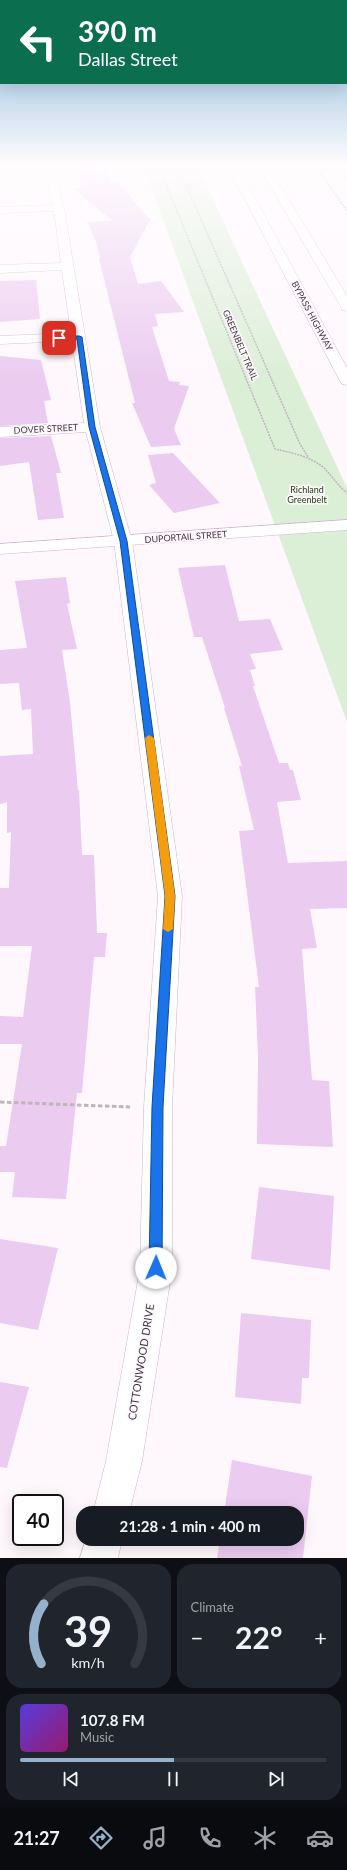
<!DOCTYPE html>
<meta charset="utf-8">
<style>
body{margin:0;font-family:Lato,sans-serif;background:#20242c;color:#f1f3f6;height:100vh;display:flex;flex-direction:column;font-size:15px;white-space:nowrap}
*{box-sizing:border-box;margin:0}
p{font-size:13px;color:#9ea1a6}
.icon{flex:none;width:22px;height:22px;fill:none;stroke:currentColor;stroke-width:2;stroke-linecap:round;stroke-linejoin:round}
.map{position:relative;height:1558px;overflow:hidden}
.details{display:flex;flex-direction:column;gap:6px;padding:6px;background:#0d0f14;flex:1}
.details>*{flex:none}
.hud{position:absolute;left:0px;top:0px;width:347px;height:84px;box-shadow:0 4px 16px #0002;background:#0b6e4f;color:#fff;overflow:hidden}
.speed{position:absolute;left:12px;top:1494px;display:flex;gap:8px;font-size:20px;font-weight:700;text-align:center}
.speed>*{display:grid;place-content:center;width:52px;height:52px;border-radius:50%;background:#171b24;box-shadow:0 4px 16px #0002;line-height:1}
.speed .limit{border:2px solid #111;border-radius:6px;background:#fff;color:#111}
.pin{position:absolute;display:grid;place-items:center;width:34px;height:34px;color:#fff;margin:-17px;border-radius:8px;box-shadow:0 2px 6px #0006}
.me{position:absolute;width:44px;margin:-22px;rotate:1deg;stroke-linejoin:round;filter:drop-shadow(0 0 3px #0008)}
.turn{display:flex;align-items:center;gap:14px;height:84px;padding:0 12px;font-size:18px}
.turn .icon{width:52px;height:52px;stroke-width:2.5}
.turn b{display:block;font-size:28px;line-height:34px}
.big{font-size:30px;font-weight:700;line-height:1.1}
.details .tile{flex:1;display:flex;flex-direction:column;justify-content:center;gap:6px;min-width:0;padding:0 14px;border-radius:16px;background:#20242c}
.details .dial{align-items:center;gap:0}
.dial svg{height:104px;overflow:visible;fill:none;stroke:#363941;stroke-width:7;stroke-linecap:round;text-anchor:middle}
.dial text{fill:#f1f3f6;stroke:none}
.song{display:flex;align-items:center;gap:12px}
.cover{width:48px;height:48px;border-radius:6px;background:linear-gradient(135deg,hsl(250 70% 55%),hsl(320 70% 35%))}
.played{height:4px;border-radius:2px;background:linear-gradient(90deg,#95b1cb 50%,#363941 50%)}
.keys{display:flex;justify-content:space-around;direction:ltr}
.heat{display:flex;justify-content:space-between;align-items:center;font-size:22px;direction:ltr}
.details .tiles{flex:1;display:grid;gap:6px;grid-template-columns:1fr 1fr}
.tile:last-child{grid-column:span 2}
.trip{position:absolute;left:76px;top:1506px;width:228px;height:40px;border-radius:16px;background:#171b24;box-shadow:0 4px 16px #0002;font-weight:700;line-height:40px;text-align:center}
.tabs{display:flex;height:64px;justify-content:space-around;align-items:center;background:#090b0e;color:#9ea1a6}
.tabs .icon{width:28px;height:28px}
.tabs .selected{color:#95b1cb}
.tabs b{font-size:18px;color:#f1f3f6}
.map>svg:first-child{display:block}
</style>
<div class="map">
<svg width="347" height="1558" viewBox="0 0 347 1558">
<rect width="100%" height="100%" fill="#fef8fd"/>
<!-- green -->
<path fill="#dbeed6" d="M143,165H197L347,488V722Z"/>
<!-- building -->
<path fill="#ebcbf0" d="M82,165H105L111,182H118L148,218H151L130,257L138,284L161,281L184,312L155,314L158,326L152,327L169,381L180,382L179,385L189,386L174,429L181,445L151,447L132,403H135L99,259L100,257L95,239L87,222L113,221L74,189L86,188L77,172H84Z
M36,280L40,319L0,322V281Z
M0,356L41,360L51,400L44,401L48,423L0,426Z
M51,436L61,473H56L64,518L38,520L29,462L0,466V438Z
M173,453L220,503L174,513L149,485L156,483L148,455Z
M225,565L239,621L270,619L283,650L250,654L256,669L250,670L255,686H253L279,763H288L290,770H293L301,800L277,802L288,863L347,861V908L310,909L317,948L302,949L312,1080L329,1081L333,1147L257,1144L258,1056L255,987H259L239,831L254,830L239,766H242L224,708H225L202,637H194L178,568Z
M66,577L70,603L67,604L77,649L62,650L70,702L78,790H79L82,855H94L97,933H107L105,957H94L82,1093H77L66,1199L12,1197L15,1172H0V1146H6L22,1044H0V1016L23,1017L32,946H0V888H9L11,832L7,833V802L0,804V756L33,754L31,709L22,710L19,683L0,684V650L27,648L15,581Z
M259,1187L334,1196L330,1270L251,1259Z
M0,1239L58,1248L38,1330L0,1323Z
M241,1313L311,1320L309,1378H302L301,1404L235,1397Z
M0,1382L29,1387L7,1468L0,1467Z
M232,1460L312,1476L303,1558H217L220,1539H297V1513H224Z"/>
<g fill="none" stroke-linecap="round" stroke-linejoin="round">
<!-- minor casing -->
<g stroke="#ceb3cd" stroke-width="1">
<path id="minor" d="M43,165H53L64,208L100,427L132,541L182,896L172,1107V1269L142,1461L129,1513H93L106,1461L140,1269L144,1107L158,896L114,541L86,432L0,437V427L84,423L72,341L0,344V336L71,333L62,270L0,273V265L61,263L54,211L0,213V207L53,205Z
M86,1539H122L118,1558H80Z"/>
</g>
<!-- major casing -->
<g stroke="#ceb3cd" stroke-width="1">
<path id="major" d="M347,520V530L0,554V544Z"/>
</g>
<!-- highway casing -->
<g stroke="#ceb3cd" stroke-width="1">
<path id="highway" d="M227,165H237L347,368V385L342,384L340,381Z
M258,165H268L347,296V311L342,310L341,307Z"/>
</g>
<!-- path-far1 -->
<path stroke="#beb6bd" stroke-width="1.5" stroke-dasharray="2 1" stroke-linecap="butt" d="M158,165L275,449C292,453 310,456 324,468C332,476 338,486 347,493
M177,165L300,444L308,457
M337,165L347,179"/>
<!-- path -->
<path stroke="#beb6bd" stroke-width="3" stroke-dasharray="4.5 2.5" stroke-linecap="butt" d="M0,1102L130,1107"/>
<!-- minor -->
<use href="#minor" fill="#fff" fill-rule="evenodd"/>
<!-- major -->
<use href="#major" fill="#fff" fill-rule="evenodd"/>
<!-- highway -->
<use href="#highway" fill="#fff" fill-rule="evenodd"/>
<!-- rail -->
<path stroke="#534953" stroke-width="1.5" stroke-dasharray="1 2" stroke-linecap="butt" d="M315,165L347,211"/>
</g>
<!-- sky -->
<linearGradient id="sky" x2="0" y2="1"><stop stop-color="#77aed4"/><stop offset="0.43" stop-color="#fffcfe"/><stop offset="1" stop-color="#fffcfe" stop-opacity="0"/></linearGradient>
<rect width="347" height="383" fill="url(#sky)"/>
<!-- route -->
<path fill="#1a73e8" stroke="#114b97" d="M79,336L82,337L95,427L127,541L175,896L163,1107L162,1268L160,1273L156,1275L151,1273L149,1268L152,1107L165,896L120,541L89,427L77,339L59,340L56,338L59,336Z"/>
<!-- slow -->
<path fill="#f59e0b" d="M149,735L154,738L175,896L173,929L168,932L163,929L165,896L145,738Z"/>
<g text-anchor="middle" stroke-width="3.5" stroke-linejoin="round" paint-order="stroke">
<!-- far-street labels -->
<g font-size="9" fill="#403540" stroke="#fef8fd">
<text transform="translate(312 316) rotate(62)" y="3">BYPASS HIGHWAY</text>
<text transform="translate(240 345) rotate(67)" y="3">GREENBELT TRAIL</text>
<text transform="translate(46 429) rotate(-3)" y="3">DOVER STREET</text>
<text transform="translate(186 537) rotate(-4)" y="3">DUPORTAIL STREET</text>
</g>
<!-- far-park labels -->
<g font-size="9" fill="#19400b" stroke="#fef8fd">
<text x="307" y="493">Richland<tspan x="307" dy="10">Greenbelt</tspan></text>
</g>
<!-- street labels -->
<g font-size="11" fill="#403540" stroke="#fef8fd">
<text transform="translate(141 1362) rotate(-81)" y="4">COTTONWOOD DRIVE</text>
</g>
</g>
</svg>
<div class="speed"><div class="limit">40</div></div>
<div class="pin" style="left:59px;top:338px;background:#d93025"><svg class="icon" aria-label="arrive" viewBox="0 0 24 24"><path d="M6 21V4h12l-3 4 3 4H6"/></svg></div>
<svg class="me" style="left:156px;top:1268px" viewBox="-20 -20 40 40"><circle r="19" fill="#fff"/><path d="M0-13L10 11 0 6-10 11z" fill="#1a73e8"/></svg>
<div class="trip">21:28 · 1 min · 400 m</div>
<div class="hud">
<div class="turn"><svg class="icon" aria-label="left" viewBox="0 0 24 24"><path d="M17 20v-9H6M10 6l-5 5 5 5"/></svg><div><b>390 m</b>Dallas Street</div></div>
</div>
</div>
<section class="details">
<div class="tiles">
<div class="tile dial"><svg viewBox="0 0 100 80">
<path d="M14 69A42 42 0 1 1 86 69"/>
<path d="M14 69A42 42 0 0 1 16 23" stroke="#95b1cb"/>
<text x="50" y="56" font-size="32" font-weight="700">39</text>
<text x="50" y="72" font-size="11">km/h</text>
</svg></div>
<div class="tile"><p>Climate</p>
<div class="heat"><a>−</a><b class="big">22°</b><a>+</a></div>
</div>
<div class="tile">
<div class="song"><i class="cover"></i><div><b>107.8 FM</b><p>Music</p></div></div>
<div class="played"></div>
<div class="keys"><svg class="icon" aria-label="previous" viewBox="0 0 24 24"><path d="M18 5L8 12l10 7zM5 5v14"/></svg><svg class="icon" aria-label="pause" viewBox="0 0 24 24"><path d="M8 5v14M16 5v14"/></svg><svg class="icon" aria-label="next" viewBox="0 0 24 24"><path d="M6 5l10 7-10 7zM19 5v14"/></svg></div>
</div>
</div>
</section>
<nav class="tabs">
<b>21:27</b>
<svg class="icon selected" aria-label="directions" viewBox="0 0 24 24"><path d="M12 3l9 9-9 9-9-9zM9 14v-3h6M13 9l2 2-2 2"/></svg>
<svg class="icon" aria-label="music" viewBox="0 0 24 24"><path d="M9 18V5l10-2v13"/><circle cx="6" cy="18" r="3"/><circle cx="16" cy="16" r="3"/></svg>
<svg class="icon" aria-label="phone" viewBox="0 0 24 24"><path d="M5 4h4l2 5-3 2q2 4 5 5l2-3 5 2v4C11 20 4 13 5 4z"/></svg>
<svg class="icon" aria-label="climate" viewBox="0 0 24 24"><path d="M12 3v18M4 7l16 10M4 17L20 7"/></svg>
<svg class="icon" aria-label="car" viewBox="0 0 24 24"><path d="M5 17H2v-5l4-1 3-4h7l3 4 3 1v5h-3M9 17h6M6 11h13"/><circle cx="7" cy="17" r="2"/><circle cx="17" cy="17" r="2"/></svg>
</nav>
